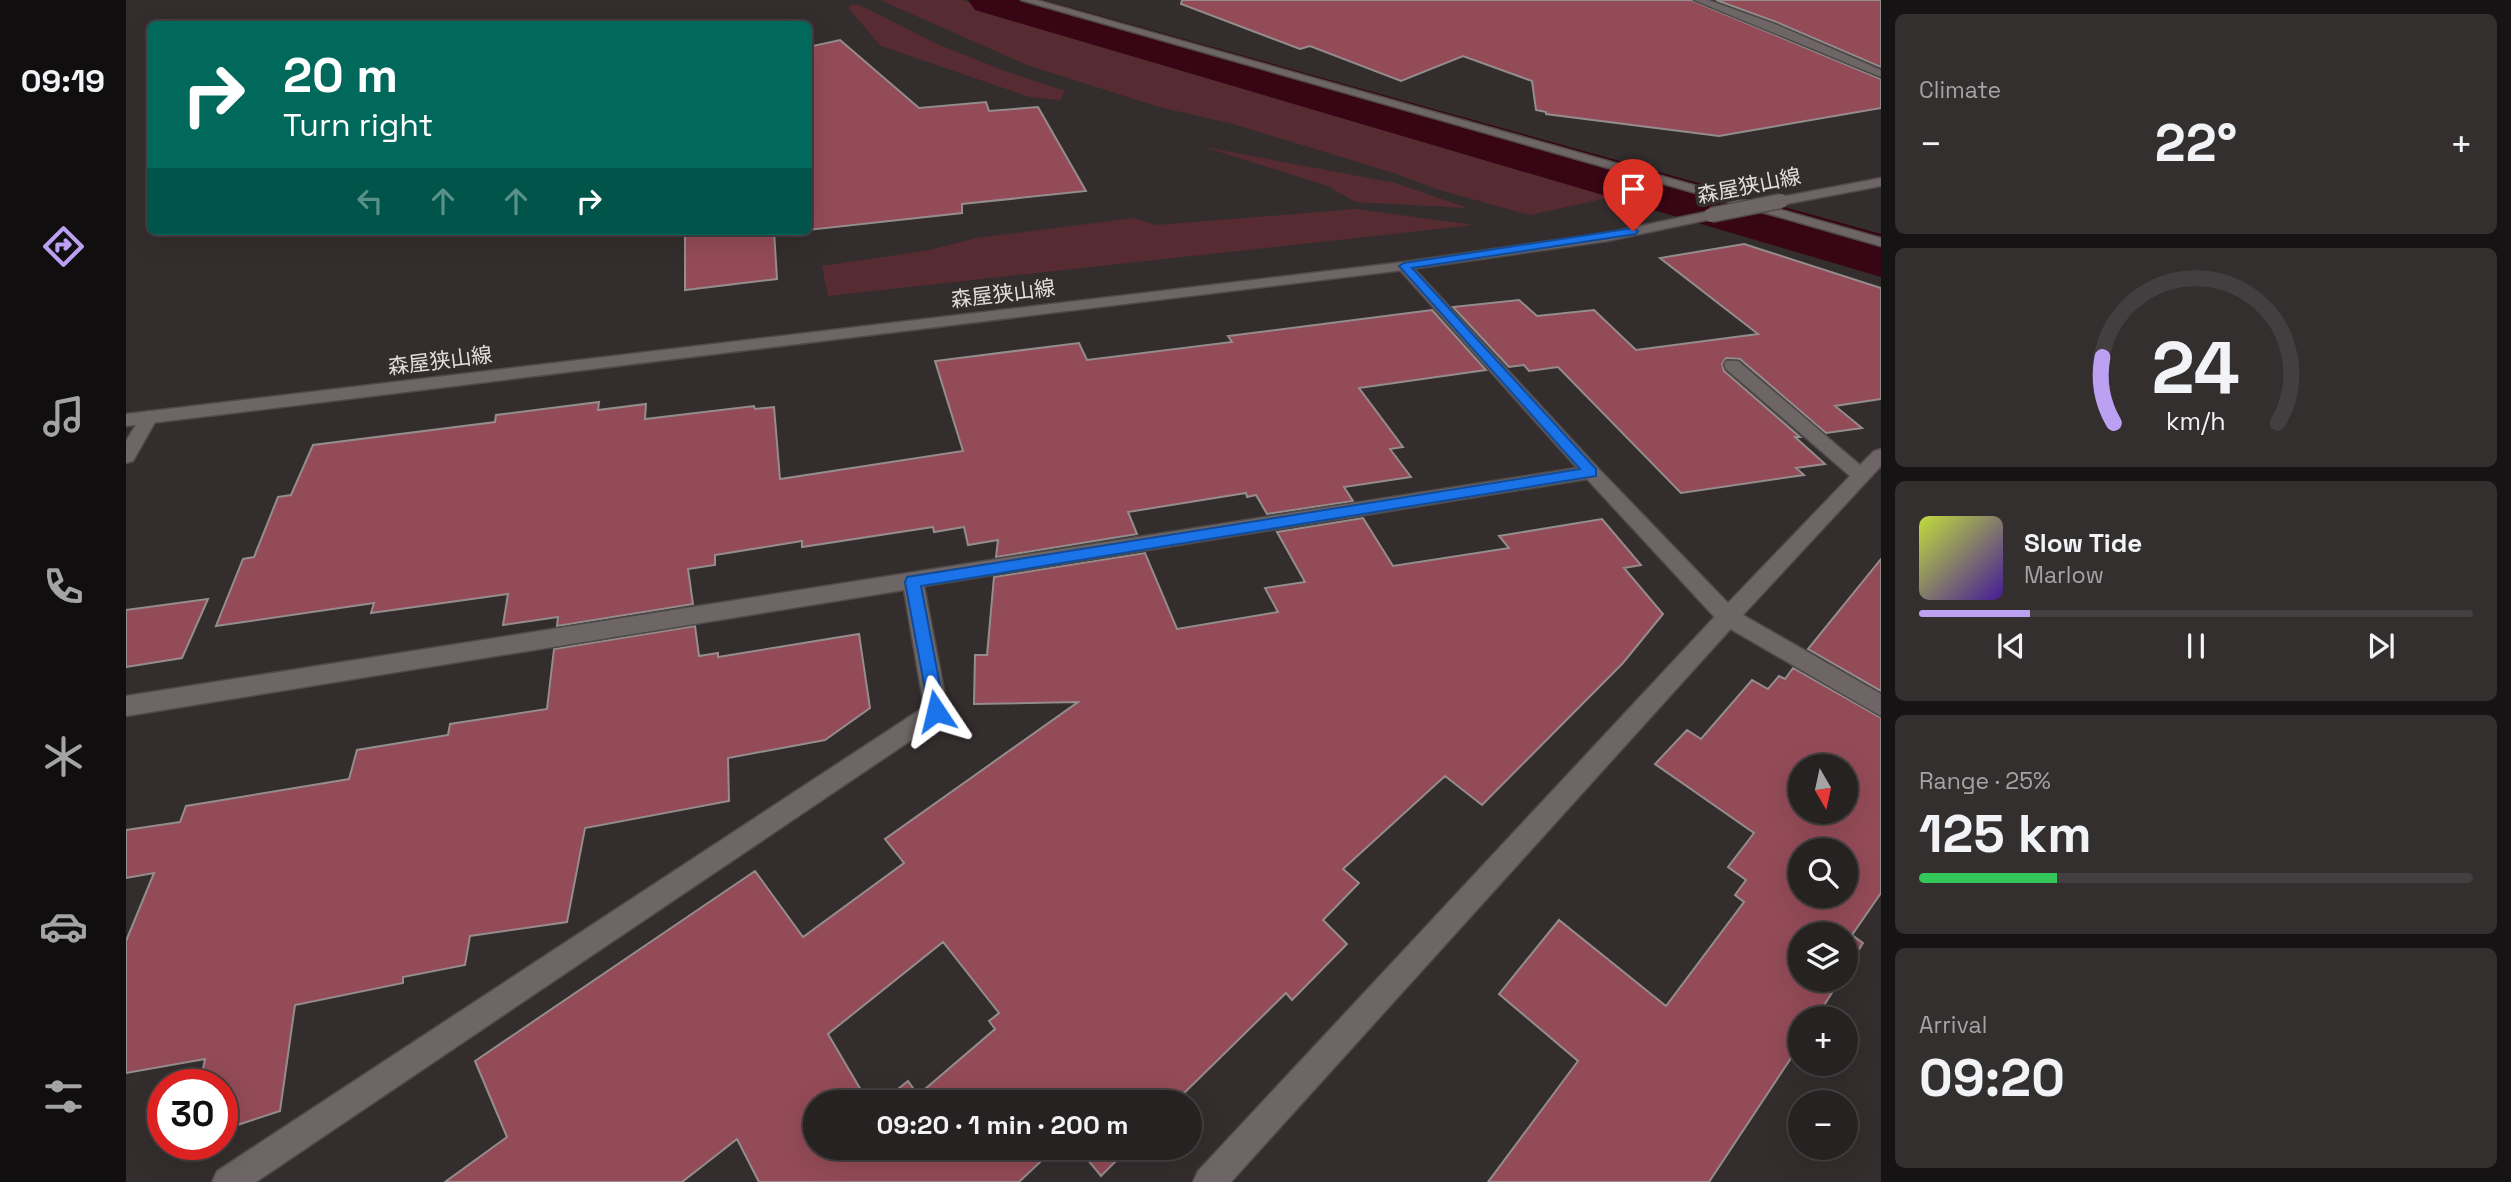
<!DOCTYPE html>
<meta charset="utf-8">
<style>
body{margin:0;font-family:"Space Grotesk","Noto Sans JP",sans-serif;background:#332f2f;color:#f1f3f6;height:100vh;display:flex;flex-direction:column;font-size:26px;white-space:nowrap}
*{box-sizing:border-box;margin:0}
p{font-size:23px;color:#a4a4a5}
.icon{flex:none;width:38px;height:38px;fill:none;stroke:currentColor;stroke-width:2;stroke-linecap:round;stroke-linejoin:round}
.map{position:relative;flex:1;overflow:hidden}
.sheet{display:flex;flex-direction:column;gap:14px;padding:14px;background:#151313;width:630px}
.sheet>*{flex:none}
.hud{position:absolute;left:21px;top:21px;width:665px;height:214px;border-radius:10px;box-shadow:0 7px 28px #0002,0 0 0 2px #433f40;background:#00695c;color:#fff;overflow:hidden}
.needle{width:46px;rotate:171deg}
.tools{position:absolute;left:1662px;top:754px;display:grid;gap:14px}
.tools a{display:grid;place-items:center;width:70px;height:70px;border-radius:50%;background:#272222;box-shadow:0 7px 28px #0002,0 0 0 2px #433f40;font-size:35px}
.speed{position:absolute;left:21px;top:1069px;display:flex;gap:14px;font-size:35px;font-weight:700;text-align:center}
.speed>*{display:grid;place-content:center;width:91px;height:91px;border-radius:50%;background:#272222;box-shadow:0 7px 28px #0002,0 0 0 2px #433f40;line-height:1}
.speed .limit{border:10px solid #d22;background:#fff;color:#111}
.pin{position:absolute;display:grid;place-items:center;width:60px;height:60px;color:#fff;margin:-72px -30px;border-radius:50% 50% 50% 0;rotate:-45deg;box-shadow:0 0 7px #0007}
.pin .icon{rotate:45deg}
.me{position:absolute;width:77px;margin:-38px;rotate:350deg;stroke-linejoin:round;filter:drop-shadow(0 0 5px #0008)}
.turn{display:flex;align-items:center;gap:24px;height:147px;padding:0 21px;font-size:32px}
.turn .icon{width:91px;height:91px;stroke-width:2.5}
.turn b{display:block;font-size:49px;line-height:60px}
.lanes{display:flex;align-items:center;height:66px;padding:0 21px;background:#0003;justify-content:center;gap:35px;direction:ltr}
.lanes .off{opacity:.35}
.big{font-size:52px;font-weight:600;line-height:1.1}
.sheet .tile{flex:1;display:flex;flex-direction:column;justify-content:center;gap:10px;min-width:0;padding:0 24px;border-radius:10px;background:#332f2f}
.sheet .dial{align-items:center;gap:0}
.dial svg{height:182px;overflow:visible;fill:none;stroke:#433f40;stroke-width:7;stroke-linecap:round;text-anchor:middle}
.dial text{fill:#f1f3f6;stroke:none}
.song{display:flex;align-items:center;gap:21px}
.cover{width:84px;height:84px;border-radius:10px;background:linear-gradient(135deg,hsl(70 70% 55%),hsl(260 70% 35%))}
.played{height:7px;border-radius:4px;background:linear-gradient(90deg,#bca0f2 20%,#433f40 20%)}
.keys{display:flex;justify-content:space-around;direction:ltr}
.heat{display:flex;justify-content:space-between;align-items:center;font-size:38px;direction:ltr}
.charge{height:10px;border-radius:5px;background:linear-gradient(90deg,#34c759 25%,#433f40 0)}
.trip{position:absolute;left:677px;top:1090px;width:399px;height:70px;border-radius:35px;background:#272222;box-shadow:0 7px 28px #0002,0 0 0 2px #433f40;font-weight:600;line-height:70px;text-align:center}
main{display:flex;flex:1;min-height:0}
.dock{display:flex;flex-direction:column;width:126px;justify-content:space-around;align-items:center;background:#100e0e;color:#a4a4a5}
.dock .icon{width:49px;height:49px}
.dock .on{color:#bca0f2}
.dock b{font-size:32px;color:#f1f3f6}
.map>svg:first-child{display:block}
</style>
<main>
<nav class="dock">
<b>09:19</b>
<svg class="icon on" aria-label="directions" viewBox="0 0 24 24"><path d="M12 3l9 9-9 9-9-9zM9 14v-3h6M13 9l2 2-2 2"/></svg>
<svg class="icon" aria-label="music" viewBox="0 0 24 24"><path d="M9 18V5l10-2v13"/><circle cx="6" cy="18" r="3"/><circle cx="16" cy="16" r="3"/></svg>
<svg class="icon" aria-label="phone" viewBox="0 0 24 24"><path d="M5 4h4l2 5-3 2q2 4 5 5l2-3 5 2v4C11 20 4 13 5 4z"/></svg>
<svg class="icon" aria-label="climate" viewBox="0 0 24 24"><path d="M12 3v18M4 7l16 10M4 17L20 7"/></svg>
<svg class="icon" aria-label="car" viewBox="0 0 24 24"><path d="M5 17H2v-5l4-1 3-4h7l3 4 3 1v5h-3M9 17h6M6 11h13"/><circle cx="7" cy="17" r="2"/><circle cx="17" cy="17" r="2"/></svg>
<svg class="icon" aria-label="filters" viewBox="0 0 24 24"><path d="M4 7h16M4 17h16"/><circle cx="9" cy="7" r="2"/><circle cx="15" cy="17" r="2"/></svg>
</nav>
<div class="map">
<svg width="1755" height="1182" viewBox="0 0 1755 1182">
<rect width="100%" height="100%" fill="#342d2e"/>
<!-- green -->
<path fill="#572b32" d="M754,0H835L1495,195L1404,215L1310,189L1271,174L1107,124L1033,107L901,65Z
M725,5H734L809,43L879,71L939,91L934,100L904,97L755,46L722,8Z
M1078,147L1269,183L1342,208L1229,202L1202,186Z
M1230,209L1348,225L702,296L696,266L804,250L850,238L1008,218L1030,225Z"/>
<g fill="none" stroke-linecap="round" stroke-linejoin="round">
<!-- river -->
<path fill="#370513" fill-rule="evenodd" d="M842,0H918L1755,234V277L849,10Z"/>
</g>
<!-- building -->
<path fill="#934b57" stroke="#948c8d" stroke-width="2" fill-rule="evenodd" d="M1056,0H1565L1755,79V108L1593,136L1420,114V112L1410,110L1406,81L1337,56L1275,81L1184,46L1174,49L1055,4Z
M1590,0H1755V67L1650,22Z
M714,40L793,108L860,102L863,111L912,107L960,191L836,204V213L682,230V47Z
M559,231H648L651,279L559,290Z
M1618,244L1755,288V399L1709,406L1736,428L1700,433L1614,359L1600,358L1596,364L1598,371L1674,437H1669L1699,464L1670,468L1678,475L1555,493L1432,367L1403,371L1398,365L1383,367L1327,307L1393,300L1411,316L1468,310L1510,350L1632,334L1534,258Z
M1306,310L1360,370L1233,388L1277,447L1264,449L1285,477L1218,487L1227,501L1141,514L1130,495L1121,497L1120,493L1002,512L1011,534L870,557L872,540L842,545L838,527L808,532L807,527L676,547V541L589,555V565L562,569L567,604L431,626L432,617L377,625L382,594L245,613L248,603L90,626L117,559L128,557L152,497L165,495L187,445L369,422L370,415L473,402L472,410L520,404L519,419L628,406L629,409L648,407L654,479L837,451L809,361L953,343L961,360L1106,342L1102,336Z
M1237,518L1267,566L1383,548L1373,536L1476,519L1515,565L1498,568L1537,614L1497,663L1356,805L1319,776L1217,869L1233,883L1197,920L1221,944L1166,1000L1160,993L1049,1102H756L782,1081L792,1095L869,1029L863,1021L873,1013L817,942L702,1034L742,1102H690V1148H929L893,1182H633L611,1139L556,1182H319L381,1137L349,1061L629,871L677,937L778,863L759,839L952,702L848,704L849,655H861L868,577L1019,553L1051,629L1152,612L1139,588L1179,582L1151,532Z
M1755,559V691L1682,649Z
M82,599L56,658L0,667V610Z
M569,626L573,656L592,653V657L733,634L744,708L699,740L602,758L603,801L459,828L441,922L344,936L339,965L277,977V983L169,1005L154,1111L96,1130V1085H74L79,1059L0,1073V941L28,873L0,878V830L54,822L60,806L223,779L231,750L322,735L324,724L421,709L428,649Z
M1667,668L1755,718V893L1726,935L1737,943L1720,970V934H1675V980H1714L1690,1018H1675V1043L1583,1182H1362L1452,1061L1373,994L1433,920L1540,1006L1618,902L1609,895L1620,880L1602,867L1628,833L1529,764L1561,730L1575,739L1626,680L1642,689L1653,676L1659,679ZM1675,766H1720V812H1675ZM1675,850H1720V896H1675Z
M952,1148H1003L975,1176Z"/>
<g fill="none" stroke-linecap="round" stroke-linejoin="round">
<!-- minor casing -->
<g stroke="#4f4a4a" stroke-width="3">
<path id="minor" d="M1568,0H1582L1649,24L1755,70V77Z
M1278,262L1283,263L1472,468L1602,603L1724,476L1600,369L1598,365L1600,361H1612L1734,465L1748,451L1755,449V466L1617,615L1755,694V716L1594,623L1461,479L798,586L822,711L818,718L130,1182H86L91,1171L798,707L778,590L0,716V696L1451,468L1273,269L1271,266Z
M23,411L32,417L7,461L0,463V441L17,413Z"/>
</g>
<!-- tertiary casing -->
<g stroke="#4f4a4a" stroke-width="3">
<path id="tertiary" d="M895,0H911L1755,238V246Z
M1602,609L1610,611L1613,617L1610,623L1105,1182H1067L1072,1171L1594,611Z"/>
</g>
<!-- secondary casing -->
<g stroke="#4f4a4a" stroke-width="3">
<path id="secondary" d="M1755,178V186L1655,205L1648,201L1655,197Z
M1585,211L1592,215L1590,218L1481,241L1278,270L0,426V414L1278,262L1481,233Z"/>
</g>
<!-- minor -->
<use href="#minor" fill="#6d6566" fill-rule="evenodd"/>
<!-- tertiary -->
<use href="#tertiary" fill="#6d6566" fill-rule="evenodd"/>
<!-- secondary -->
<use href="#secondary" fill="#6d6566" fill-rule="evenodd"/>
<!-- secondary-bridge casing -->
<g stroke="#4f4a4a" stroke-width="17" stroke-linecap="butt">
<path id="secondary-bridge" d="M1585,215L1655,201"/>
</g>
<!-- secondary-bridge -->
<use href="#secondary-bridge" stroke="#6d6566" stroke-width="14"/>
</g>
<!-- route -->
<path fill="#1a73e8" stroke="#114b97" stroke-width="2" d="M1507,228L1512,231L1510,234L1286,268L1470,469V476L795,586L819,711L816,716L810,718L804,716L779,582L781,577L1454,469L1273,266L1278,263Z"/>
<g text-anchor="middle" stroke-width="7" stroke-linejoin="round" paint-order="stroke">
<!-- far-street labels -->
<g font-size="21" fill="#e2dede" stroke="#342d2e">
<text transform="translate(1623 186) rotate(-11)" y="7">森屋狭山線</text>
<text transform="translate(877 294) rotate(-7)" y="7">森屋狭山線</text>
<text transform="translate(314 361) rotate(-7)" y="7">森屋狭山線</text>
</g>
</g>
</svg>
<div class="tools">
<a><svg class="needle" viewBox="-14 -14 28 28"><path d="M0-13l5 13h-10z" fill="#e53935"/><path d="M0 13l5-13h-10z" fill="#a4a4a5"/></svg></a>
<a><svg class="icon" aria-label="search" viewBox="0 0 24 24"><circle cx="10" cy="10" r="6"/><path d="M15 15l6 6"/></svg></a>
<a><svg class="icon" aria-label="layers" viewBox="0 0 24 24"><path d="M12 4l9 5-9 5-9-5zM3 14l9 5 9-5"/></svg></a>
<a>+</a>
<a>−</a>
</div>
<div class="speed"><div class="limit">30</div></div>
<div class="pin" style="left:1507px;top:231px;background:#d93025"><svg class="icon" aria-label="arrive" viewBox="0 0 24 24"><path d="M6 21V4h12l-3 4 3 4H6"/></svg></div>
<svg class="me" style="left:810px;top:711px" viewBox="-20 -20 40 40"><path d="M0-17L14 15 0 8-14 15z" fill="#1a73e8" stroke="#fff" stroke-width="4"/></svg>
<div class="trip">09:20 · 1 min · 200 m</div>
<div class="hud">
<div class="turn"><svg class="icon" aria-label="right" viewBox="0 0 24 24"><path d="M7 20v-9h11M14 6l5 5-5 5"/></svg><div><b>20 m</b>Turn right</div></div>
<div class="lanes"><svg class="icon off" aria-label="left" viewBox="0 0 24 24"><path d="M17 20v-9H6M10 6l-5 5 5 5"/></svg><svg class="icon off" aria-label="ahead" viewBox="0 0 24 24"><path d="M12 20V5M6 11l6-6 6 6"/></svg><svg class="icon off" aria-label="ahead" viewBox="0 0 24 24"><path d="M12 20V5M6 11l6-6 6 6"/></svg><svg class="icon" aria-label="right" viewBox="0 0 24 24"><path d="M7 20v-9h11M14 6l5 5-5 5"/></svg></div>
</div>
</div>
<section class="sheet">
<div class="tile"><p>Climate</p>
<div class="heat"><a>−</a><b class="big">22°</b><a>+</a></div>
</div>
<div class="tile dial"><svg viewBox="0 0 100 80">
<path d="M14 69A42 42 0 1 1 86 69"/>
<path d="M14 69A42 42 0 0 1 9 40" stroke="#bca0f2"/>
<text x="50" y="56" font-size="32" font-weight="700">24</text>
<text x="50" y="72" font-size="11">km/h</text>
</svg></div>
<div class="tile">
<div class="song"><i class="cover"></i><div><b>Slow Tide</b><p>Marlow</p></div></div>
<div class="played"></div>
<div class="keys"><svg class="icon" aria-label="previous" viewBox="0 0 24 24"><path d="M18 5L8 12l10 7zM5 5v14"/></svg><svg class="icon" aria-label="pause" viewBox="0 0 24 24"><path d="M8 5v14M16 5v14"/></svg><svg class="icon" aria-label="next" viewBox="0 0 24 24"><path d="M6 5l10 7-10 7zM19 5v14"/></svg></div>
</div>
<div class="tile"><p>Range · 25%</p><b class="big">125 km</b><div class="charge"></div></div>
<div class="tile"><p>Arrival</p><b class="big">09:20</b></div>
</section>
</main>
